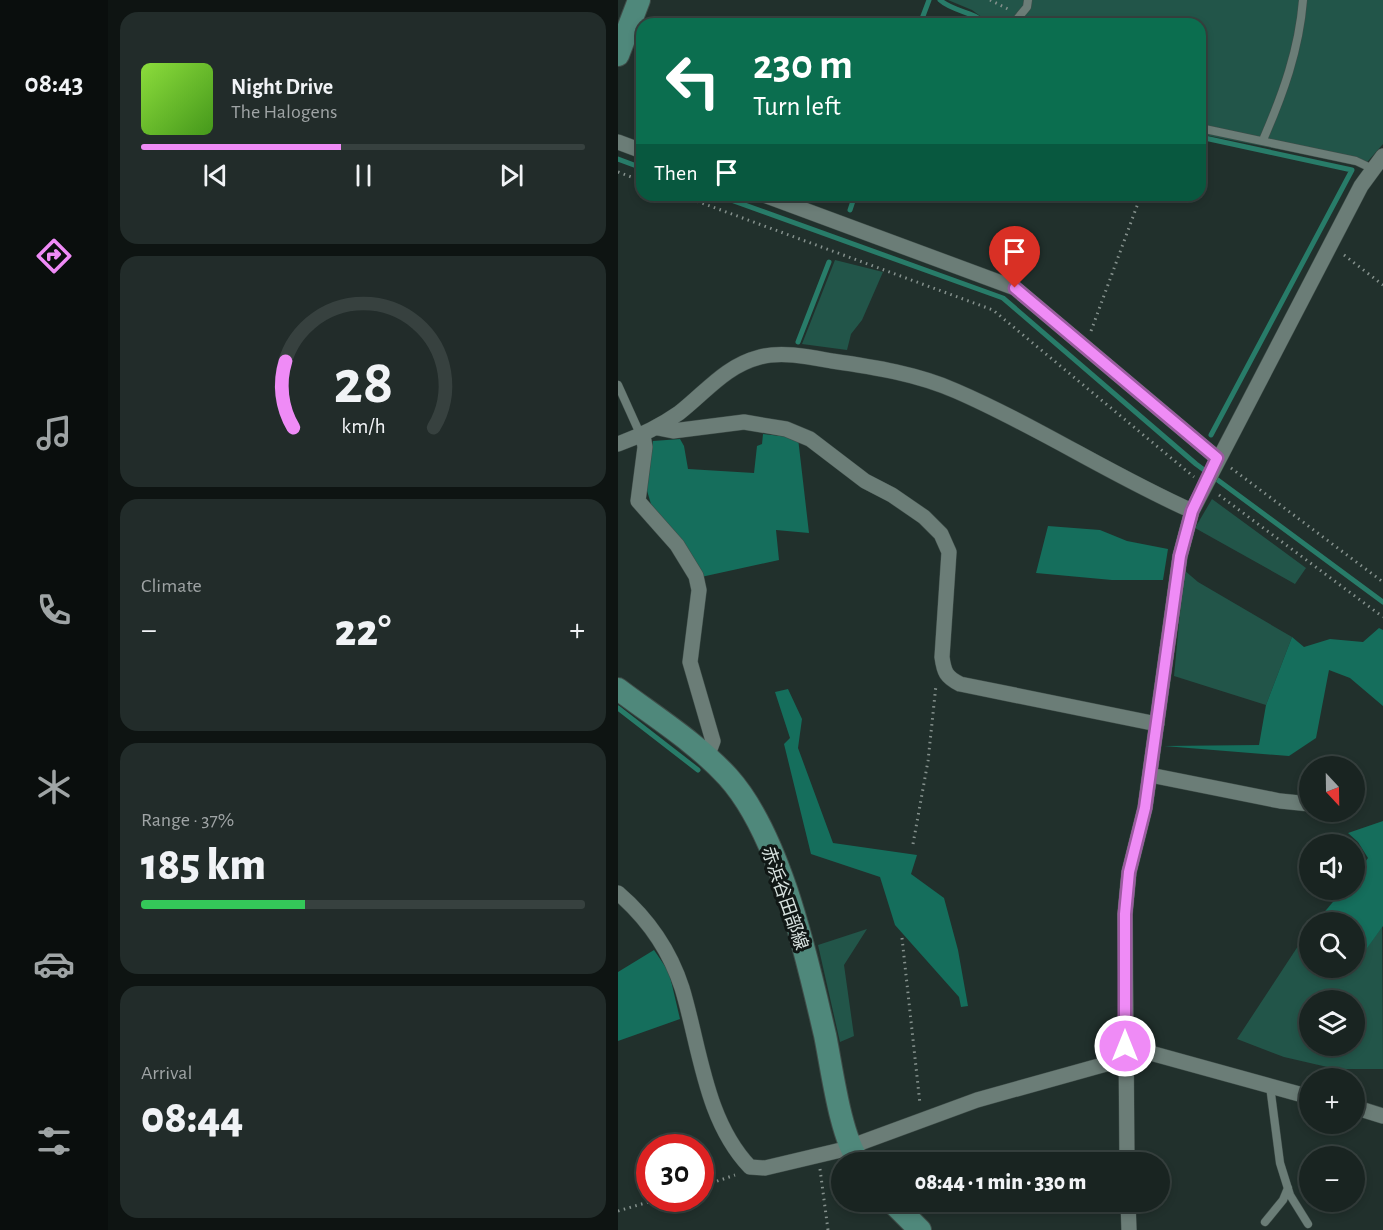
<!DOCTYPE html>
<meta charset="utf-8">
<style>
body{margin:0;font-family:"Alegreya Sans","Noto Sans JP",sans-serif;background:#222c2a;color:#f1f3f6;height:100vh;display:flex;flex-direction:column;font-size:22px;white-space:nowrap}
*{box-sizing:border-box;margin:0}
p{font-size:20px;color:#9fa4a5}
.icon{flex:none;width:33px;height:33px;fill:none;stroke:currentColor;stroke-width:2;stroke-linecap:round;stroke-linejoin:round}
.map{position:relative;flex:1;overflow:hidden}
.drawer{display:flex;flex-direction:column;gap:12px;padding:12px;background:#0e1412;width:510px}
.drawer>*{flex:none}
.top-card{position:absolute;left:18px;top:18px;width:570px;height:183px;border-radius:18px;box-shadow:0 3px 9px #0003,0 0 0 2px #37413f;background:#0b6e4f;color:#fff;overflow:hidden}
.needle{width:39px;rotate:158deg}
.tools{position:absolute;left:681px;top:756px;display:grid;gap:12px}
.tools a{display:grid;place-items:center;width:66px;height:66px;border-radius:50%;background:#192421;box-shadow:0 3px 9px #0003,0 0 0 2px #37413f;font-size:30px}
.speed{position:absolute;left:18px;top:1134px;display:flex;gap:12px;font-size:30px;font-weight:700;text-align:center}
.speed>*{display:grid;place-content:center;width:78px;height:78px;border-radius:50%;background:#192421;box-shadow:0 3px 9px #0003,0 0 0 2px #37413f;line-height:1}
.speed .limit{border:9px solid #d22;background:#fff;color:#111}
.pin{position:absolute;display:grid;place-items:center;width:51px;height:51px;color:#fff;margin:-62px -26px;border-radius:50% 50% 50% 0;rotate:-45deg;box-shadow:0 0 6px #0007}
.pin .icon{rotate:45deg}
.me{position:absolute;width:66px;margin:-33px;rotate:0deg;stroke-linejoin:round;filter:drop-shadow(0 0 4px #0008)}
.turn{display:flex;align-items:center;gap:21px;height:126px;padding:0 18px;font-size:27px}
.turn .icon{width:78px;height:78px;stroke-width:2.5}
.turn b{display:block;font-size:42px;line-height:51px}
.then{display:flex;align-items:center;height:57px;padding:0 18px;background:#0003;gap:12px;font-size:22px}
.big{font-size:45px;font-weight:800;line-height:1.1}
.drawer .widget{flex:1;display:flex;flex-direction:column;justify-content:center;gap:9px;min-width:0;padding:0 21px;border-radius:18px;background:#222c2a}
.drawer .dial{align-items:center;gap:0}
.dial svg{height:156px;overflow:visible;fill:none;stroke:#37413f;stroke-width:7;stroke-linecap:round;text-anchor:middle}
.dial text{fill:#f1f3f6;stroke:none}
.song{display:flex;align-items:center;gap:18px}
.cover{width:72px;height:72px;border-radius:9px;background:linear-gradient(135deg,hsl(90 70% 55%),hsl(100 70% 35%))}
.played{height:6px;border-radius:3px;background:linear-gradient(90deg,#ef8bf6 45%,#37413f 45%)}
.keys{display:flex;justify-content:space-around;direction:ltr}
.heat{display:flex;justify-content:space-between;align-items:center;font-size:33px;direction:ltr}
.charge{height:9px;border-radius:4px;background:linear-gradient(90deg,#34c759 37%,#37413f 0)}
.trip{position:absolute;left:213px;top:1152px;width:339px;height:60px;border-radius:30px;background:#192421;box-shadow:0 3px 9px #0003,0 0 0 2px #37413f;font-weight:800;line-height:60px;text-align:center}
main{display:flex;flex:1;min-height:0}
.dock{display:flex;flex-direction:column;width:108px;justify-content:space-around;align-items:center;background:#0a0e0d;color:#9fa4a5}
.dock .icon{width:42px;height:42px}
.dock .on{color:#ef8bf6}
.dock b{font-size:27px;color:#f1f3f6}
.map>svg:first-child{display:block}
</style>
<main>
<nav class="dock">
<b>08:43</b>
<svg class="icon on" aria-label="directions" viewBox="0 0 24 24"><path d="M12 3l9 9-9 9-9-9zM9 14v-3h6M13 9l2 2-2 2"/></svg>
<svg class="icon" aria-label="music" viewBox="0 0 24 24"><path d="M9 18V5l10-2v13"/><circle cx="6" cy="18" r="3"/><circle cx="16" cy="16" r="3"/></svg>
<svg class="icon" aria-label="phone" viewBox="0 0 24 24"><path d="M5 4h4l2 5-3 2q2 4 5 5l2-3 5 2v4C11 20 4 13 5 4z"/></svg>
<svg class="icon" aria-label="climate" viewBox="0 0 24 24"><path d="M12 3v18M4 7l16 10M4 17L20 7"/></svg>
<svg class="icon" aria-label="car" viewBox="0 0 24 24"><path d="M5 17H2v-5l4-1 3-4h7l3 4 3 1v5h-3M9 17h6M6 11h13"/><circle cx="7" cy="17" r="2"/><circle cx="17" cy="17" r="2"/></svg>
<svg class="icon" aria-label="filters" viewBox="0 0 24 24"><path d="M4 7h16M4 17h16"/><circle cx="9" cy="7" r="2"/><circle cx="15" cy="17" r="2"/></svg>
</nav>
<section class="drawer">
<div class="widget">
<div class="song"><i class="cover"></i><div><b>Night Drive</b><p>The Halogens</p></div></div>
<div class="played"></div>
<div class="keys"><svg class="icon" aria-label="previous" viewBox="0 0 24 24"><path d="M18 5L8 12l10 7zM5 5v14"/></svg><svg class="icon" aria-label="pause" viewBox="0 0 24 24"><path d="M8 5v14M16 5v14"/></svg><svg class="icon" aria-label="next" viewBox="0 0 24 24"><path d="M6 5l10 7-10 7zM19 5v14"/></svg></div>
</div>
<div class="widget dial"><svg viewBox="0 0 100 80">
<path d="M14 69A42 42 0 1 1 86 69"/>
<path d="M14 69A42 42 0 0 1 10 35" stroke="#ef8bf6"/>
<text x="50" y="56" font-size="32" font-weight="700">28</text>
<text x="50" y="72" font-size="11">km/h</text>
</svg></div>
<div class="widget"><p>Climate</p>
<div class="heat"><a>−</a><b class="big">22°</b><a>+</a></div>
</div>
<div class="widget"><p>Range · 37%</p><b class="big">185 km</b><div class="charge"></div></div>
<div class="widget"><p>Arrival</p><b class="big">08:44</b></div>
</section>
<div class="map">
<svg width="765" height="1230" viewBox="0 0 765 1230">
<rect width="100%" height="100%" fill="#21302c"/>
<!-- green -->
<path fill="#225549" fill-rule="evenodd" d="M330,0H765V144L744,168L742,165L582,134V24H373L354,10Z
M217,260L265,272L244,320L233,334L229,350L184,344Z
M594,499L688,568L677,584L577,528Z
M566,570L580,582L674,637L648,705L556,676Z
M764,927L765,1069H718L666,1057L619,1039L686,937L691,941L692,968H729L733,970ZM692,1000H736V1046H692Z
M249,929L226,965L236,1036L222,1042L200,945Z"/>
<!-- forest -->
<path fill="#156e5c" d="M145,434L180,438L191,533L158,530L161,560L83,577L33,504L27,484L35,441L62,439L66,446L70,469L136,473L139,446L144,444Z
M430,526L482,530L509,541L550,549L545,580H494L418,573Z
M761,628L765,630V706L732,678L711,670L698,738L671,756L546,746L641,745L648,705L674,637L686,647L712,639L745,642Z
M170,689L184,719L180,748L215,843L299,855L293,874L326,898L340,950L350,1006L343,1007L341,997L277,925L262,877L193,854L166,744L172,738L157,692Z
M765,821V926L737,965L736,922H698L725,890H736L737,875L750,858L740,842L730,833Z
M36,950L51,972L62,1019L0,1041V972Z"/>
<g fill="none" stroke-linecap="round" stroke-linejoin="round">
<!-- stream -->
<path stroke="#287c69" stroke-width="5" d="M322,0C335,12 356,11 368,24
M302,24L311,0
M582,137L734,170L593,435
M0,159L24,168
M99,195L385,298L578,464L765,602
M232,210L237,195
M180,342L211,262
M0,708L80,770"/>
<!-- service casing -->
<g stroke="#3f4d49" stroke-width="9">
<path id="service" d="M395,24L409,7L410,0
M582,128L738,161L755,169
M645,140C665,94 681,50 685,0
M0,385L23,436
M652,1086L662,1163L672,1195L690,1224
M647,1222L665,1200L670,1188"/>
</g>
<!-- minor casing -->
<g stroke="#3f4d49" stroke-width="16">
<path id="minor" d="M0,142L24,151
M146,195L397,288L599,458
M40,428L55,431L126,422L168,429L192,439L247,481L274,495L306,517L323,534L331,552L324,657C326,672 328,677 342,684L539,724
M25,435L27,447L20,501L59,545L78,576L81,590L72,662L95,741L89,757
M0,444C22,436 41,427 61,413C88,392 107,366 142,357C164,351 192,357 214,361C256,367 300,374 338,391C419,426 493,475 574,511
M532,775L662,801L692,804
M0,893C29,918 52,951 64,988C82,1047 87,1120 132,1167L147,1168L223,1150L359,1100L506,1059
M507,1046L692,1097
M736,1107L765,1116
M509,1162L507,914L511,872L527,808L562,556L574,511L743,186L765,156
M510,1202L511,1230"/>
</g>
<!-- secondary casing -->
<g stroke="#3f4d49" stroke-width="24">
<path id="secondary" d="M0,55L21,0
M0,689C37,717 79,743 110,777C163,836 189,959 207,1035C214,1069 222,1135 241,1162
M274,1202L302,1230"/>
</g>
<!-- path -->
<path stroke="#85918d" stroke-width="3" stroke-dasharray="1.5 4.5" stroke-linecap="butt" d="M372,0L392,10
M0,172L24,181
M62,195L375,310L576,477
M726,255L765,285
M473,331L523,195
M613,468L765,582
M601,495L765,617
M295,844L310,761L318,685
M284,938L302,1104
M202,1169L210,1230
M82,1187L117,1175
M0,1211L44,1198"/>
<!-- service -->
<use href="#service" stroke="#6b7d77" stroke-width="8"/>
<!-- minor -->
<use href="#minor" stroke="#6b7d77" stroke-width="15"/>
<!-- secondary -->
<use href="#secondary" stroke="#4f887b" stroke-width="22"/>
</g>
<g fill="none" stroke-linecap="round" stroke-linejoin="round">
<!-- route casing -->
<g stroke="#9b5aa0" stroke-width="15">
<path id="route" d="M397,288L599,458L574,511L562,556L527,808L511,872L507,914V1046"/>
</g>
<!-- route -->
<use href="#route" stroke="#ef8bf6" stroke-width="10"/>
</g>
<g text-anchor="middle" stroke-width="6" stroke-linejoin="round" paint-order="stroke">
<!-- street labels -->
<g font-size="18" fill="#d9e3e0" stroke="#101715">
<text transform="translate(167 898) rotate(71)" y="6">赤浜谷田部線</text>
</g>
</g>
</svg>
<div class="tools">
<a><svg class="needle" viewBox="-14 -14 28 28"><path d="M0-13l5 13h-10z" fill="#e53935"/><path d="M0 13l5-13h-10z" fill="#9fa4a5"/></svg></a>
<a><svg class="icon" aria-label="sound" viewBox="0 0 24 24"><path d="M4 9h4l5-4v14l-5-4H4zM17 9q2 3 0 6"/></svg></a>
<a><svg class="icon" aria-label="search" viewBox="0 0 24 24"><circle cx="10" cy="10" r="6"/><path d="M15 15l6 6"/></svg></a>
<a><svg class="icon" aria-label="layers" viewBox="0 0 24 24"><path d="M12 4l9 5-9 5-9-5zM3 14l9 5 9-5"/></svg></a>
<a>+</a>
<a>−</a>
</div>
<div class="speed"><div class="limit">30</div></div>
<div class="pin" style="left:397px;top:288px;background:#d93025"><svg class="icon" aria-label="arrive" viewBox="0 0 24 24"><path d="M6 21V4h12l-3 4 3 4H6"/></svg></div>
<svg class="me" style="left:507px;top:1046px" viewBox="-20 -20 40 40"><circle r="17" fill="#ef8bf6" stroke="#fff" stroke-width="3"/><path d="M0-11L8 9 0 5-8 9z" fill="#fff"/></svg>
<div class="trip">08:44 · 1 min · 330 m</div>
<div class="top-card">
<div class="turn"><svg class="icon" aria-label="left" viewBox="0 0 24 24"><path d="M17 20v-9H6M10 6l-5 5 5 5"/></svg><div><b>230 m</b>Turn left</div></div>
<div class="then">Then<svg class="icon" aria-label="arrive" viewBox="0 0 24 24"><path d="M6 21V4h12l-3 4 3 4H6"/></svg></div>
</div>
</div>
</main>
